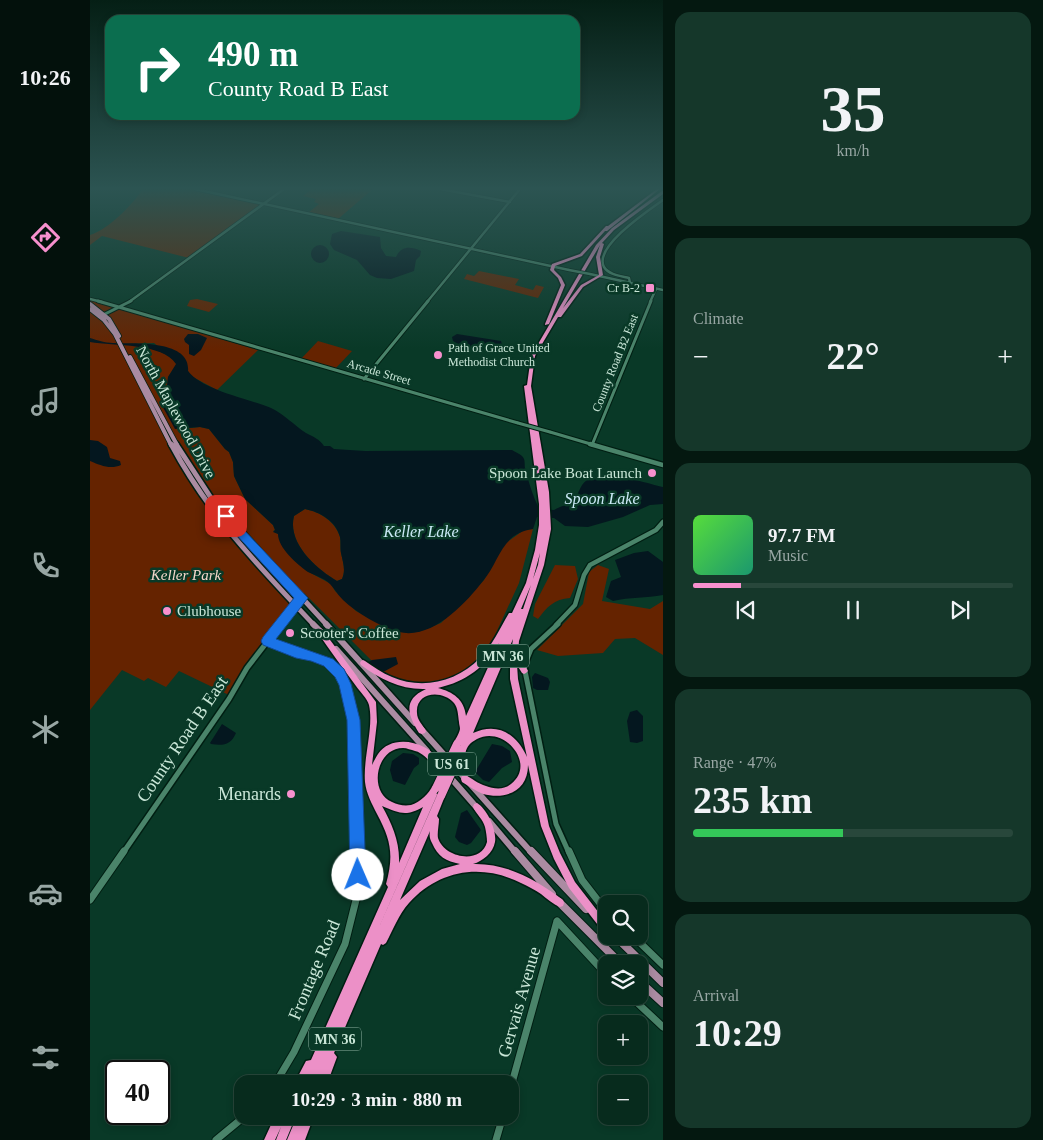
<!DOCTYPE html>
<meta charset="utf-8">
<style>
body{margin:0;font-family:Georgia,serif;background:#15372a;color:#f1f3f6;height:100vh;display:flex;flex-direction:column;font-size:19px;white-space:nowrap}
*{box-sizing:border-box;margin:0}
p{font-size:16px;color:#98a7a4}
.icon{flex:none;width:28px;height:28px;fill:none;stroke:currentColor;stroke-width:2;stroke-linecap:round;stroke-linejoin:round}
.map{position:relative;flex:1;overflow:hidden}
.sheet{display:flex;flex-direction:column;gap:12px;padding:12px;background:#041810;width:380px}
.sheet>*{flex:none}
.top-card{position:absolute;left:15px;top:15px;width:475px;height:105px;border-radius:15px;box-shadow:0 2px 8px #0003,0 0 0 1px #28473b;background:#0b6e4f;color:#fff;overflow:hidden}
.fabs{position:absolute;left:508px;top:895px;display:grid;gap:10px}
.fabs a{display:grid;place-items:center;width:50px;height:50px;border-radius:10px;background:#072b1d;box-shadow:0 2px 8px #0003,0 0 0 1px #28473b;font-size:25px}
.speed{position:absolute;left:15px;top:1060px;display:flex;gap:10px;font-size:25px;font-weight:700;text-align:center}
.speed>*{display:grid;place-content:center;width:65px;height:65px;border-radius:50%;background:#072b1d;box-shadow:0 2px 8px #0003,0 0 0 1px #28473b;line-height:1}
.speed .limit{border:2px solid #111;border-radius:8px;background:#fff;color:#111}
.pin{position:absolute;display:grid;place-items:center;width:42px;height:42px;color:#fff;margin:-21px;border-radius:10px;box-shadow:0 2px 8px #0006}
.me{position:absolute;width:55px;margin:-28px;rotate:359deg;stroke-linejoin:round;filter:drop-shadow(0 0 4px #0008)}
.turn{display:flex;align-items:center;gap:18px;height:105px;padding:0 20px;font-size:22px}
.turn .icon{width:65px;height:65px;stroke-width:2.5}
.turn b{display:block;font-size:35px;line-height:42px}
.big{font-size:38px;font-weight:700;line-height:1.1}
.sheet .card{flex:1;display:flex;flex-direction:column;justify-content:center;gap:8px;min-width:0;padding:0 18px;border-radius:15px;background:#15372a}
.sheet .dial{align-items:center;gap:0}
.dial b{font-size:65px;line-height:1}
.song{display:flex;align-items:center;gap:15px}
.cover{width:60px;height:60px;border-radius:8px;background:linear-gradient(135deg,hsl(110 70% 55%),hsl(160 70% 35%))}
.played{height:5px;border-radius:2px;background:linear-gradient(90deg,#f790ce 15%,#28473b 15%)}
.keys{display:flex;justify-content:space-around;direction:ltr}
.heat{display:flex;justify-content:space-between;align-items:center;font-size:28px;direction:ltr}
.charge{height:8px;border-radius:4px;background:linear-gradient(90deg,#34c759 47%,#28473b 0)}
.trip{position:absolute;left:144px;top:1075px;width:285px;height:50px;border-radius:15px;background:#072b1d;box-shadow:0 2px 8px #0003,0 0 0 1px #28473b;font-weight:700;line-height:50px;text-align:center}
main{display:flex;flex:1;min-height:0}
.dock{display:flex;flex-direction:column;width:90px;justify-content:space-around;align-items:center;background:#03110c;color:#98a7a4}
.dock .icon{width:35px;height:35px}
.dock .active{color:#f790ce}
.dock b{font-size:22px;color:#f1f3f6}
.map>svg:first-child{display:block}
</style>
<main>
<nav class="dock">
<b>10:26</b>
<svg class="icon active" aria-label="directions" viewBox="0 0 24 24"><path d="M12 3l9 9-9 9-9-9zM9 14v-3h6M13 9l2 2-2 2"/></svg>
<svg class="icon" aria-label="music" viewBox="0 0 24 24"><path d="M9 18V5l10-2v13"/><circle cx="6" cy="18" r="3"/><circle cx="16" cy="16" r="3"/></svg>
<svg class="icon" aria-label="phone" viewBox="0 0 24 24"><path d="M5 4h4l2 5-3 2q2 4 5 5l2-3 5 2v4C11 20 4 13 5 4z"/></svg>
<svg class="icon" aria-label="climate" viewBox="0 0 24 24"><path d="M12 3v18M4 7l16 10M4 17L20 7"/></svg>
<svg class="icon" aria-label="car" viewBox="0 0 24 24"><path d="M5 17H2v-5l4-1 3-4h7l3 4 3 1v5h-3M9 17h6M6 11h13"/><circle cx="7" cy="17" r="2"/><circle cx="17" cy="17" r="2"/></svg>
<svg class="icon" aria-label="filters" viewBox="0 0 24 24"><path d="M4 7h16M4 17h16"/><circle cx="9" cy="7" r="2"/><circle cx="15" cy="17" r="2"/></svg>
</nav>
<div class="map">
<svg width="573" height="1140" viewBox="0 0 573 1140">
<rect width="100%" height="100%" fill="#093927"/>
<!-- green -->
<path fill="#652300" d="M53,189H101L172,204L99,258L12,236L0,245V235C19,229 42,205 53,189Z
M222,189H283L248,219L218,213L229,204L224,202L226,199L213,196Z
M389,271L429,279L425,285L443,290L446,285L454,287L448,298L374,279L377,274L384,276Z
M107,299L128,304L119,312L97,306L100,300Z
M0,300L168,350L127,390L101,376L98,371L64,343L36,344C54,348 75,348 87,364L78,377L77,387L71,397L92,429L110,427L119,429L135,449L139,452L143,462L144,476L155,499L183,525L185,530L183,531L188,534L205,561L217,571L241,584L245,591L266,611L281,619L328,632L351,623L394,580L413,545L434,530L443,529L429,583L400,646L371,677L328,687L301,680L214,593L194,615L139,695L89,671L76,687L58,678L54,681L32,670L0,710Z
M228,341L262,351L245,369L211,359Z
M215,509C230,512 245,521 250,537C251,542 250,547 251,553C253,563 256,570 252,579L247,581C226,569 197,543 204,516Z
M465,565L485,566L488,579L480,598C464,599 457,607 448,619L443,616L445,604Z
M508,565L519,569L512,601L560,609L573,601V655L545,638L525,639L513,653L468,656L447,650L493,604L499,572Z"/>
<!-- water -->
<path fill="#04171f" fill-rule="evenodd" d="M251,231L290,237L291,248L296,256L306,257C311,246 320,246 331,251L330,256L326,260L324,271L301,279L287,278L280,275L267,260L244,250L240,244L242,234Z
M221 254a9 9 0 1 1 18 0a9 9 0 1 1-18 0Z
M98,334H108L117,338L111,350L104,356L99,354V345L95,342L94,339Z
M367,334L411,341L412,345C398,353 376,349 363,341L362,337Z
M0,338C7,340 15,343 23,343C42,344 101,339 98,371C112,390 159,399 181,408C194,414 205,426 216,433C224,437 229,439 234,446H240L244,449L275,451L422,450C425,452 430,454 432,456C436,460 434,464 435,468C437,477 445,503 450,509L464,510C470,506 476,506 481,502C489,497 489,485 497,480C514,468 555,483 573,487V504L560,505L533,517L498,527L475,526L464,518L447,517L443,529C411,533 410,561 393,581C375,604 342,640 309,632C290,627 267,613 253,600C246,593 243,585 235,580C230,577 224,575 218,572C207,564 188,548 188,534L183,532L185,530L183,525L155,499L144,476L143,462L139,452L135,449L119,429L110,427L85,429L70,402L77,387L78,377L86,364C73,343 24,346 0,342ZM215,509C230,512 246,521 250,537C251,542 250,547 251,553C253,563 256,570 252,579L247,581C226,569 197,543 204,516Z
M0,440L8,441L17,447L20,458L30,461L31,465C20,470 10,465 0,461Z
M558,551L573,562V595C556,598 540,597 523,601L516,597L521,581L531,577L525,560L544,553Z
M306,657L308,664L295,671L285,672L277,663L282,660Z
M445,673L458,678L460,682L458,690H447L443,688L442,677Z
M547,710L553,716V741L547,743L540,742L537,721L540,712Z
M132,724L146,733C141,745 133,746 121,744L120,743Z
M402,744L412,746L420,751L422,762L412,768L399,782L393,780L385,772Z
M313,753L323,754L329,758V764L324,768L315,785L303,781L300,770L302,761Z
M377,810L391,830L381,843L377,845L369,842L365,837L371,813Z"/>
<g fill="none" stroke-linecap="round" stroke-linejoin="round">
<!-- tertiary-far4 casing -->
<g stroke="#001e12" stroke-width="4">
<path id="tertiary-far4" d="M105,189L479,270
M350,189L420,202
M500,274L573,290
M540,283L539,278C531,276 519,275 514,267C503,247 559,210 573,200
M0,299L12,302
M39,302L194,189
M337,302L430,189
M560,302L566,289"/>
</g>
<!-- tertiary-far3 casing -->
<g stroke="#001e12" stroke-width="5">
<path id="tertiary-far3" d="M8,301L428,423
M11,316L41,301
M274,379L338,301
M460,432L504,445
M502,445L561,301"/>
</g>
<!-- tertiary-far2 casing -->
<g stroke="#001e12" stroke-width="7">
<path id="tertiary-far2" d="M500,444L573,465
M190,625L212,599
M466,625L485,605L494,575L500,565L566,530L573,522"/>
</g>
<!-- tertiary-far1 casing -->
<g stroke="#001e12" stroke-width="8">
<path id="tertiary-far1" d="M468,624L441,649L434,666L466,824L479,853
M177,641C185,645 193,649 201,652C213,656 227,655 238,662C272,682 266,813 268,853
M33,853L139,699L157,668L191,624"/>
</g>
<!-- tertiary casing -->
<g stroke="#001e12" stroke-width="9">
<path id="tertiary" d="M479,851L492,880L516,911
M0,900L34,851
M467,921L516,974
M543,936L573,965
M540,996L573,1027
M185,1084L204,1052L255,944L266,900L268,851
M420,1090L467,921
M126,1140L155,1116
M406,1140L413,1116"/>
</g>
<!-- primary-far3 casing -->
<g stroke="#001e12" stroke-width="5.5">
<path id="primary-far3" d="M0,304L19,319L29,336
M0,309L14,320L25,334L81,445
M40,357L87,445"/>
</g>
<!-- primary-far2 casing -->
<g stroke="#001e12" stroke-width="8">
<path id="primary-far2" d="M81,444C120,517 168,565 224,625
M86,444L123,501L237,625"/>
</g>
<!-- primary-far1 casing -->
<g stroke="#001e12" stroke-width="9">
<path id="primary-far1" d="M223,624L232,633
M236,624L325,723
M246,649L337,751
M331,729L442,853
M346,761L388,809
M399,821L426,853"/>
</g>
<!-- primary casing -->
<g stroke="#001e12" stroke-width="10">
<path id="primary" d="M425,851L462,894
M441,851L496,909
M469,902L531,964
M525,936L573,983
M549,981L573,1003"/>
</g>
<!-- motorway casing -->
<g stroke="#001e12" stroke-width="3">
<path id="motorway" d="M567,189H570L517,231H515L492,256L465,266L464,270L471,277L475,285L459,324L455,325V324L471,285L468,278L460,270L462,264L490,254L516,226H518Z
M572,191H573V194L524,230L512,243L514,244L510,257L513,275L493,287L471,317H468L445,356L441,386L459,492L461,529L454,565L429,641L428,653L438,671L436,673L434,674L432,673L427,665L428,679L459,826L470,853L485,882L516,922V930L514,931L511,929L479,888L464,859L451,826L438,765C438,791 416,800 393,794C386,791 379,786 372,782L371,779L372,776L375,775C382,778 388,784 396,786C404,789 414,790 421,784C447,764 414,725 387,739C380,743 378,745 375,753L372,754L369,753L368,750L370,747L367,748L364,747L363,744C365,740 369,734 370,729C370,727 369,724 369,722C368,715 368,708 364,703C352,689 325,692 327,713C327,720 333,725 336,731L335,733L332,734L329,733C318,715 312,700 336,689C311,690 290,679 271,665L270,663L271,661L273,660L275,661C284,667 292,673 302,677C332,690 367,682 390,658C402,646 410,628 419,613H422L436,583L445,550L449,525V504L434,386L437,385L441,356L506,245L522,228ZM510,245L506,257L509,275L491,285L473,308ZM450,553L448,565L443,579ZM441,585L433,609H431ZM423,639L420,660V679L437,757C426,733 407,722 383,733ZM409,643L376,716C374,699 363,692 348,688C377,681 394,668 409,643Z
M230,628L232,629L286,702L287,722L282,765C284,761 286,757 288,754C298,739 319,739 334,747C340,750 345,755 350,759L351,762L350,765L347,766C339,762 334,753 325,751C321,750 317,748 313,748C286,748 278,792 302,802C308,805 314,806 321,805C330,802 339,794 343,785L346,784L349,785L350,788L283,941L348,793L351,792L354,793L355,796L347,816L349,819C349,825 347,833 348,838C354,858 391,865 397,842C397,838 396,831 395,827C393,819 386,814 383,807L384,804L387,803C397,809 407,830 405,842C403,853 393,861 383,864C417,863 447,880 473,900L474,903L473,906L470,907C463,904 457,899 451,894C445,890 438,886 431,883C391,863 349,870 319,903C309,914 303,930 296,943L293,945L291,944L244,1053L247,1057L237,1084H204L216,1061L221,1060L298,887L296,884C304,855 301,840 287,814C282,804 276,793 275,782C273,757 284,727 279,705C277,698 270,692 266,686C253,668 240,651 228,633L227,631L228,629ZM292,806C309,813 316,817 333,807L309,863C310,842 302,824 292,806ZM340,831C339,836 340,839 342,843C348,857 356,861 370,864L352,869L330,881L310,900Z
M185,1116H206L196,1140H186L191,1127L185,1140H174Z
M207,1116H224L215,1140H197Z"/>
</g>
<!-- tertiary-far4 -->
<use href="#tertiary-far4" stroke="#4a846a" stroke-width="2.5"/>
<!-- tertiary-far3 -->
<use href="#tertiary-far3" stroke="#4a846a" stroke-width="3"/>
<!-- tertiary-far2 -->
<use href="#tertiary-far2" stroke="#4a846a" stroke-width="4.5"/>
<!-- tertiary-far1 -->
<use href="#tertiary-far1" stroke="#4a846a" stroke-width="5"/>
<!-- tertiary -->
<use href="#tertiary" stroke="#4a846a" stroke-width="7"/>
<!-- primary-far3 -->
<use href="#primary-far3" stroke="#ab8ba2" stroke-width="4"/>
<!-- primary-far2 -->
<use href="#primary-far2" stroke="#ab8ba2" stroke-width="5"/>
<!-- primary-far1 -->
<use href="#primary-far1" stroke="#ab8ba2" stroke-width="6"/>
<!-- primary -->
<use href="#primary" stroke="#ab8ba2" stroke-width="8"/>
<!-- motorway -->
<use href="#motorway" fill="#ec90c7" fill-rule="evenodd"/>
<!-- tertiary-bridge-far1 casing -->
<g stroke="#001e12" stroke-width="4" stroke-linecap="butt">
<path id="tertiary-bridge-far1" d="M479,270L500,274"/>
</g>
<!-- tertiary-bridge casing -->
<g stroke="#001e12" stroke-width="5" stroke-linecap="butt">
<path id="tertiary-bridge" d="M428,423L460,432"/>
</g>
<!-- motorway-bridge casing -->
<g stroke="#001e12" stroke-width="10" stroke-linecap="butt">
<path id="motorway-bridge" d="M346,788L367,744
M351,796L372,750"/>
</g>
<!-- tertiary-bridge-far1 -->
<use href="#tertiary-bridge-far1" stroke="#4a846a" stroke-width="2.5"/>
<!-- tertiary-bridge -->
<use href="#tertiary-bridge" stroke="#4a846a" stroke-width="3"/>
<!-- motorway-bridge -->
<use href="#motorway-bridge" stroke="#ec90c7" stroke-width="8"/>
</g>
<!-- sky -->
<linearGradient id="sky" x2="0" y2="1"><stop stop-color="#051f15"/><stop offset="0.54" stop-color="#2c5452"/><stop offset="1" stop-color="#2c5452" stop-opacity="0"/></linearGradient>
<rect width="573" height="349" fill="url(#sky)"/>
<!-- route -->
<path fill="#1a73e8" stroke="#114b97" d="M136,513L139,514L218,598L186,639L243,659L254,669L261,684L270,720L276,875L273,881L268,883L262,881L260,875L257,720L249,685L245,677L234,666L221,661L206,658L173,645L171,641L173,637L204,598L132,519L130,516Z"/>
<!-- markers -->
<g fill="#f790ce" stroke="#093927" stroke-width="2">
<rect x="555" y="283" width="10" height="10" rx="2.5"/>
<circle cx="348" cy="355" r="5"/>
<circle cx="562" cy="473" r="5"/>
<circle cx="77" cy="611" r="5"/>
<circle cx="200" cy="633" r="5"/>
<circle cx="201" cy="794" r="5"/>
</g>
<g text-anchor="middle" stroke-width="5" stroke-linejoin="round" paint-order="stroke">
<!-- far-poi labels -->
<g font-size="12" fill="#cae7d8" stroke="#093927" text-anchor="end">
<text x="550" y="292">Cr B-2</text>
<text x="358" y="352" text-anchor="start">Path of Grace United<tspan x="358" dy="14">Methodist Church</tspan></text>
</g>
<!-- far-street labels -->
<g font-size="12" fill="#cae7d8" stroke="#093927">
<text transform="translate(525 363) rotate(-68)" y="4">County Road B2 East</text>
<text transform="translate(289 372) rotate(16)" y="4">Arcade Street</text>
</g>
<!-- shield labels -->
<g fill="#093927" stroke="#90b3a3" stroke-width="1">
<rect x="387" y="644.5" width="52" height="23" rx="4"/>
<rect x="338" y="752.5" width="48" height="23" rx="4"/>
<rect x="219" y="1027.5" width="52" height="23" rx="4"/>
</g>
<g font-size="14" font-weight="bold" fill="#cae7d8">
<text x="413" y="661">MN 36</text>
<text x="362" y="769">US 61</text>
<text x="245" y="1044">MN 36</text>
</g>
<!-- street labels -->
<g font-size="15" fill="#cae7d8" stroke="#093927">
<text transform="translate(86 412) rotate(61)" y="5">North Maplewood Drive</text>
</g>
<!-- poi labels -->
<g font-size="15" fill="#cae7d8" stroke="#093927" text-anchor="start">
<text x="552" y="478" text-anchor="end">Spoon Lake Boat Launch</text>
<text x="87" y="616">Clubhouse</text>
<text x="210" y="638">Scooter's Coffee</text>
</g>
<!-- park labels -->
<g font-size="15" font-style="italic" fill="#f4d7cb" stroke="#093927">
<text x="96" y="580">Keller Park</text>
</g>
<!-- water labels -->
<g font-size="16" font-style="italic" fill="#cceaf7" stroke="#093927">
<text x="512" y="504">Spoon Lake</text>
<text x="331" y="537">Keller Lake</text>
</g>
<!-- near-street labels -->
<g font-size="18" fill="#cae7d8" stroke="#093927">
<text transform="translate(92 739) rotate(-56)" y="6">County Road B East</text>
<text transform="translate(224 970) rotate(-67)" y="6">Frontage Road</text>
<text transform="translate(429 1002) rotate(-74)" y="6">Gervais Avenue</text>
</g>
<!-- near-poi labels -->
<g font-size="18" fill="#cae7d8" stroke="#093927" text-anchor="end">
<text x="191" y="800">Menards</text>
</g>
</g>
</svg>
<div class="fabs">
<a><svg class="icon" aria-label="search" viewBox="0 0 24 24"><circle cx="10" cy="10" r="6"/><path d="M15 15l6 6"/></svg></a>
<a><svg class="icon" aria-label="layers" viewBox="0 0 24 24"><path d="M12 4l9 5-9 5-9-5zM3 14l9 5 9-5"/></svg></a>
<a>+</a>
<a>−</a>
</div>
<div class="speed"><div class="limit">40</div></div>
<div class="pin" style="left:136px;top:516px;background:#d93025"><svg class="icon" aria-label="arrive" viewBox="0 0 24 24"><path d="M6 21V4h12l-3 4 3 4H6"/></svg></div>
<svg class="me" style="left:268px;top:875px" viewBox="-20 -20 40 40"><circle r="19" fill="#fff"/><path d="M0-13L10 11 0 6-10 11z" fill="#1a73e8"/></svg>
<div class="trip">10:29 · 3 min · 880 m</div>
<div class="top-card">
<div class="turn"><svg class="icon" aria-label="right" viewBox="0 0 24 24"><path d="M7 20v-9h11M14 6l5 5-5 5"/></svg><div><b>490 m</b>County Road B East</div></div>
</div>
</div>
<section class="sheet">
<div class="card dial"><b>35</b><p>km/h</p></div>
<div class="card"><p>Climate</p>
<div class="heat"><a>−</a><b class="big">22°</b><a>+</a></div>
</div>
<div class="card">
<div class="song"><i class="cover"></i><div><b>97.7 FM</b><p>Music</p></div></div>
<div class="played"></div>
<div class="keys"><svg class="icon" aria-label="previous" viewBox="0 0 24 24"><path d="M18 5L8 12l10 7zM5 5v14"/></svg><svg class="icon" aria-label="pause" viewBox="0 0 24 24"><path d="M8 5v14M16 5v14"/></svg><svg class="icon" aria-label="next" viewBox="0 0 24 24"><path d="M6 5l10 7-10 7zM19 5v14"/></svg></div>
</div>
<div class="card"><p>Range · 47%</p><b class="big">235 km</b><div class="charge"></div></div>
<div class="card"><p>Arrival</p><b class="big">10:29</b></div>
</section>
</main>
